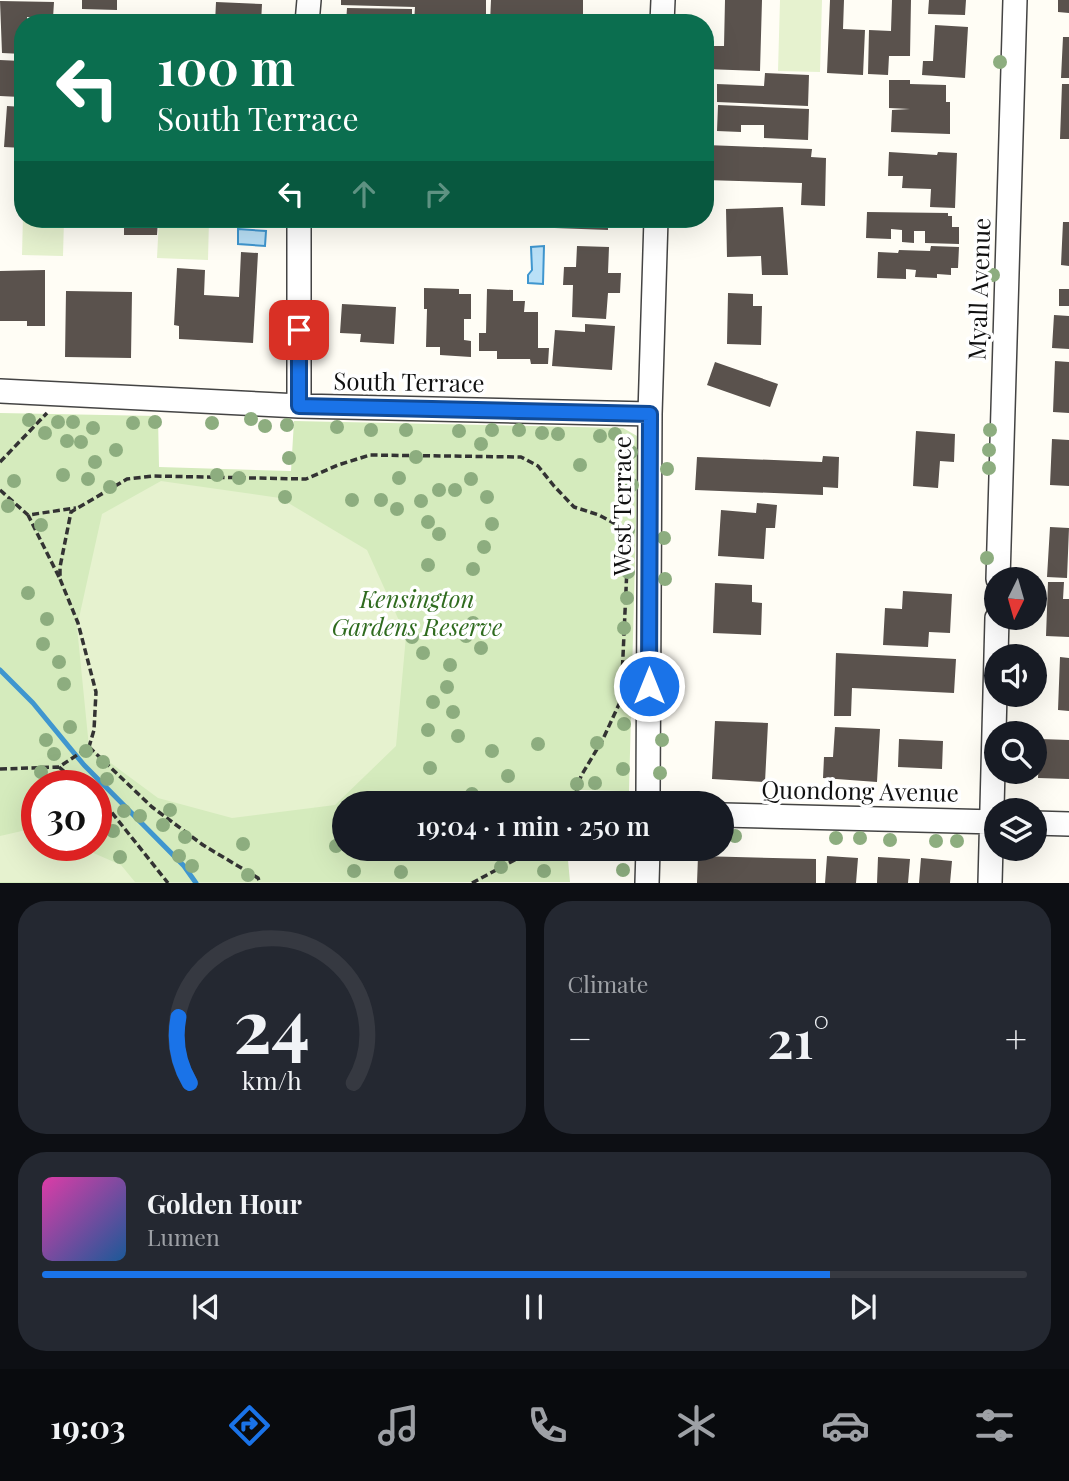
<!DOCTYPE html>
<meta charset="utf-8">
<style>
body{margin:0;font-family:"Playfair Display",serif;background:#242831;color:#f1f3f6;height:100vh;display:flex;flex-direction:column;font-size:26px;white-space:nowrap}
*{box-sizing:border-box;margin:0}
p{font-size:23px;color:#9ea1a6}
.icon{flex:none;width:38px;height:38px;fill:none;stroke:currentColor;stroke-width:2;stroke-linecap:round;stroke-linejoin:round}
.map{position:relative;height:883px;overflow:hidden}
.side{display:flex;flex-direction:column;gap:18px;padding:18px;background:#0d0f14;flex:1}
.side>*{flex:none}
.guide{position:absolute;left:14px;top:14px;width:700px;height:214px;border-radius:28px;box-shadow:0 7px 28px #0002;background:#0b6e4f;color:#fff;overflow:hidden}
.needle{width:46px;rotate:185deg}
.fabs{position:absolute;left:984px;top:567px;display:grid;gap:14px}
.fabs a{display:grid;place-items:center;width:63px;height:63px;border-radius:50%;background:#171b24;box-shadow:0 7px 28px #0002;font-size:35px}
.speed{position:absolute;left:21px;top:770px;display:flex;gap:14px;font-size:35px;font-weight:700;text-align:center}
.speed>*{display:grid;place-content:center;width:91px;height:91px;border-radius:50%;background:#171b24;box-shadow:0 7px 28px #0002;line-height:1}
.speed .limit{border:10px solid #d22;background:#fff;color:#111}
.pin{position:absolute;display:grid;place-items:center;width:60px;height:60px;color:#fff;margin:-30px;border-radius:14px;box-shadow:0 4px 10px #0006}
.me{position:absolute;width:77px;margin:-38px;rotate:0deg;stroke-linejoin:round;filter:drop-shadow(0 0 5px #0008)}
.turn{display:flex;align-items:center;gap:24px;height:147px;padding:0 28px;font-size:32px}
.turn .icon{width:91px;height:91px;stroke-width:2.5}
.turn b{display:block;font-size:49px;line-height:60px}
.lanes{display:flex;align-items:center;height:66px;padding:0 28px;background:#0003;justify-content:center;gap:35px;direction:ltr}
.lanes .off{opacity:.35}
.big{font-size:52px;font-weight:600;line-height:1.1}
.side .widget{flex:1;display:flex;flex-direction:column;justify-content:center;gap:10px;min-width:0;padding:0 24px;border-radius:28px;background:#242831}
.side .dial{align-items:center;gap:0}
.dial svg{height:182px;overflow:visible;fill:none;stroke:#363941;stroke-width:7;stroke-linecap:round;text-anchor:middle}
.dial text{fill:#f1f3f6;stroke:none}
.song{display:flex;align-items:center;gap:21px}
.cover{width:84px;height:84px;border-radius:10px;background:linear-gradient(135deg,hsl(320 70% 55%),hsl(210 70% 35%))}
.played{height:7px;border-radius:4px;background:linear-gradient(90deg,#1a73e8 80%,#363941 80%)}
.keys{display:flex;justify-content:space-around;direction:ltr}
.heat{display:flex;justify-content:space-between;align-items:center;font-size:38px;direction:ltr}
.side .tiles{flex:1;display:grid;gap:18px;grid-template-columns:1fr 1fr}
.widget:last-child{grid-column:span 2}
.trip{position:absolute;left:332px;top:791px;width:402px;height:70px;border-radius:35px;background:#171b24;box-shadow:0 7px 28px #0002;font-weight:600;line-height:70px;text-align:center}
.tab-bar{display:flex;height:112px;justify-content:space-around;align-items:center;background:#090b0e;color:#9ea1a6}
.tab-bar .icon{width:49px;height:49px}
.tab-bar .active{color:#1a73e8}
.tab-bar b{font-size:32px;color:#f1f3f6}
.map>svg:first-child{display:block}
</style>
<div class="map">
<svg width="1069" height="883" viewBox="0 0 1069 883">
<rect width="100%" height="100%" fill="#fffdf5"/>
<!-- green -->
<path fill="#d5ebbd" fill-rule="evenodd" d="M0,413L158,416L159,467L291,471L294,421L623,428L637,436L638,444L629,791L626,803H621V791L577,790L573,803H345V849H567L570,882L0,883ZM37,786H96V845H37Z"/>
<!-- pitch -->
<path fill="#e6f2cf" d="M780,0H822L820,72L778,71Z
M23,215V219H64L63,256L22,255Z
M159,219H209L208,260L157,258Z
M161,481L280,498L367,550L406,636L396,746L335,805L232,818L158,798L89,747L77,627L102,514Z
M35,828L37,845H75L121,865L135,882H0V836Z"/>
<!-- water -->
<path fill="#b9e0f7" stroke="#3f96cf" stroke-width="2" d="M238,229L266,231L265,246L238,244Z
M544,246L543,284L528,283V275L532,270L531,247Z"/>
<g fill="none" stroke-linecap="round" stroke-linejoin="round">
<!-- stream -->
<path stroke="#3f96cf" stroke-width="5" d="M0,670L33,703L84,765L184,866L196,883"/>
</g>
<!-- building -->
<path fill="#5a524d" d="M82,0H117V10L82,9Z
M341,0H486V23H414L415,7L341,5Z
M491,0H583V23H490Z
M725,0H762L760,71L705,69V46H724Z
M830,0H844L843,29L865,30L863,75L827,73Z
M892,0H911L910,56H889L888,75L868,74L869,30L891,31Z
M929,0H966L965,15L928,14Z
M1058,0H1069V13L1058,12Z
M0,1L54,2L53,18L27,17V23H23V54L2,53Z
M216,2L262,4L261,23H215Z
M347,8L412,9V23H346Z
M935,25L968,27L965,78L922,75L923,61H933Z
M1063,37H1069V78H1061Z
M0,60L21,61L20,97L0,96Z
M765,73L809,75L808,106L717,102V84L764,86Z
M889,80H910V84L946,85V102H950V134L891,132L892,110L910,109L889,108Z
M1062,84H1069V139H1060Z
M718,105L809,109L808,140L764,138V125H741V132L717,131Z
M7,106L23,107V148L4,147Z
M706,145L812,149L811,157L826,158L825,206L801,205L802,183L705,180Z
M889,152L937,155L938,152L957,153L955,208L930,207L931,189L902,188L903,176H888Z
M783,207L788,275H762L761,256L727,257L726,209Z
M867,212L948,213V216H952V227H959V244L925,243V231H914V243L902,242V230L891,229V239L866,238Z
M69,219H158L157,235H124V224L69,222Z
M529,219H608V230L528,227Z
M1063,222H1069V266L1061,265Z
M577,246L609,247L608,273H621L620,293H608L606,319L572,317L573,285H563L564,267H576Z
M931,246L959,247L958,268H951V275L937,274V278L915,277L916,270L906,269V279L877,278L878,252L898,253L899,250L930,251Z
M241,252L258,253L253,343L179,339V326L174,325L177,268L205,270L204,295L239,297Z
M45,270V326H27V321H0V271Z
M424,288L459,289V294H471V319H464V340L471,341V357L440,355V347H426L427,309H424Z
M487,289L513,290V301H525L524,312H538V348H549L548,364H531L530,359H497V351H479V333H486Z
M1059,289H1069V306H1059Z
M66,291L132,292L131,358L65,357Z
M728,293L753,294V306H762L761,345L727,344Z
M342,304L396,307L394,344L360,342L361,334L340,333Z
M1054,315L1069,316V349L1052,348Z
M585,324L615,326L612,370L552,366L555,330L585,332Z
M1055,361L1069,362V413L1053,412Z
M715,362L778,384L770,407L707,385Z
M916,431L955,434L954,462L940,461L938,488L913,486Z
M1052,439L1069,440V486L1050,485Z
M823,456L839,457L838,488L823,487V495L695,490L697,457L822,462Z
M757,503L777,505L775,528H766L764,559L718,556L721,510L756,513Z
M1050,527L1069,528L1067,578L1047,577Z
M1048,582H1064L1063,599H1069V637L1046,636Z
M715,583L752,585V602L762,603L761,635L713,633Z
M903,591L952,594L950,633L929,632L928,647L883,645L885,608L902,609Z
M836,653L956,659L954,693L852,688L851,716H834Z
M1060,657L1069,658V711L1058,710Z
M715,721L768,723L765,782L712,779Z
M835,727L880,729L877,782L823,778L824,757H833Z
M899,739L943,741L942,769L898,767Z
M1040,739L1069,740V779L1038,778Z
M698,856L816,859V883H697Z
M827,856L858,858L856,883H825Z
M878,857L910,859L908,883H877Z
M921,858L952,861L950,883H919Z"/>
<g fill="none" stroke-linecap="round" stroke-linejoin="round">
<!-- street casing -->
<g stroke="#444" stroke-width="26">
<path id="street" d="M307,23L309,0
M662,23L663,0
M299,219V406
M0,391L299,406L650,414
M998,579L1015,0
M648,794L650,414L656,219
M723,815L996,822
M1034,823L1069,824
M647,883L648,849
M990,883L997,618"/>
</g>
<!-- path -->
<path stroke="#333" stroke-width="3.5" stroke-dasharray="7 3.5" stroke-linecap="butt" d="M0,462L47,413
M0,490L28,515
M59,577L28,515L76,508
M89,747L152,807L203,845L258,878L260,883
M59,767L81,786
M0,769L59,767L89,747L94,730L96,692L78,623L60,579V567L71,512L127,479L153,476L306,479L338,465L370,455L521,457L538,466L554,486L574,507L599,515L621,527L625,533L628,547
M96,799L109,809L168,883
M573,803L581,776L603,739L621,700L627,568
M472,883L535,849"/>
<!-- street -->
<use href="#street" stroke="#fff" stroke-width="23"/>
</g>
<!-- trees -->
<g fill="#8dad7f">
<circle cx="1000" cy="62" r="7"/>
<circle cx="993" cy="275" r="7"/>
<circle cx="251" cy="419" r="7"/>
<circle cx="29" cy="420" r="7"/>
<circle cx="58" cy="422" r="7"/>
<circle cx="73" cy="422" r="7"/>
<circle cx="155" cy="422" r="7"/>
<circle cx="133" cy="423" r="7"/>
<circle cx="212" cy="423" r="7"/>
<circle cx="287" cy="425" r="7"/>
<circle cx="265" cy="426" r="7"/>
<circle cx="337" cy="427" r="7"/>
<circle cx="93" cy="428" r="7"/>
<circle cx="371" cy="430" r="7"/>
<circle cx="406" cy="430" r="7"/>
<circle cx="492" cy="430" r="7"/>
<circle cx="519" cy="430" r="7"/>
<circle cx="990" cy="430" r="7"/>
<circle cx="459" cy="431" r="7"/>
<circle cx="45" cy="433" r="7"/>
<circle cx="542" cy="433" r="7"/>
<circle cx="558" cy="434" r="7"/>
<circle cx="615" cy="434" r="7"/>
<circle cx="600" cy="436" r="7"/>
<circle cx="67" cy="441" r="7"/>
<circle cx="81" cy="442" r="7"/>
<circle cx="481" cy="444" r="7"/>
<circle cx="116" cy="450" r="7"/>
<circle cx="989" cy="450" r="7"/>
<circle cx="631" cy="452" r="7"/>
<circle cx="416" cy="457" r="7"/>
<circle cx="289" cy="458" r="7"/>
<circle cx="95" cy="462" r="7"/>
<circle cx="580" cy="465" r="7"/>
<circle cx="989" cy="468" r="7"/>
<circle cx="667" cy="469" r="7"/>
<circle cx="63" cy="475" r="7"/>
<circle cx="217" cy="475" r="7"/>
<circle cx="239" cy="478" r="7"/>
<circle cx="399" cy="478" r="7"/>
<circle cx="88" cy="479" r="7"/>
<circle cx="471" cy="479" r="7"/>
<circle cx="14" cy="481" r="7"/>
<circle cx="632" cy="485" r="7"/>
<circle cx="110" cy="487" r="7"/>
<circle cx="439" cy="490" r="7"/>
<circle cx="455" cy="490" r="7"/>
<circle cx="285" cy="497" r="7"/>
<circle cx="487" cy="497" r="7"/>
<circle cx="352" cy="500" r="7"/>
<circle cx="381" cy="500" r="7"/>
<circle cx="421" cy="501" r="7"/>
<circle cx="8" cy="506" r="7"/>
<circle cx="397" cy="509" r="7"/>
<circle cx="428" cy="522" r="7"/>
<circle cx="492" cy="524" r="7"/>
<circle cx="41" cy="525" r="7"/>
<circle cx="628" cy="530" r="7"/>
<circle cx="439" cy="534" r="7"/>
<circle cx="664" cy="538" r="7"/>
<circle cx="484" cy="547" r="7"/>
<circle cx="987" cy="558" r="7"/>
<circle cx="428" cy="565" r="7"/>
<circle cx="473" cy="569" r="7"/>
<circle cx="628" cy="572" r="7"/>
<circle cx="665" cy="579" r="7"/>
<circle cx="28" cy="593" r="7"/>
<circle cx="627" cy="598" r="7"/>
<circle cx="469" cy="599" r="7"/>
<circle cx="431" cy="603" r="7"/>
<circle cx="47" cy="619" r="7"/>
<circle cx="473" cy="623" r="7"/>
<circle cx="624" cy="628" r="7"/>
<circle cx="466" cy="636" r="7"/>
<circle cx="412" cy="637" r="7"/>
<circle cx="43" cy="644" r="7"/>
<circle cx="481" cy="648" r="7"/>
<circle cx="423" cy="653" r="7"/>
<circle cx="59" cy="662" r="7"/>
<circle cx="450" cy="665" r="7"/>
<circle cx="623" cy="679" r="7"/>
<circle cx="64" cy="684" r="7"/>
<circle cx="447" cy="687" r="7"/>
<circle cx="433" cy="702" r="7"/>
<circle cx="453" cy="712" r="7"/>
<circle cx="624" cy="724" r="7"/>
<circle cx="70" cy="727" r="7"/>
<circle cx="428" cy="730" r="7"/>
<circle cx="458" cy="736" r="7"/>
<circle cx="46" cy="740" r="7"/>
<circle cx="662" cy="740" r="7"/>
<circle cx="597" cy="743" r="7"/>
<circle cx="538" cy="744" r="7"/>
<circle cx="86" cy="751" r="7"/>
<circle cx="492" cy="751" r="7"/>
<circle cx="54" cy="754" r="7"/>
<circle cx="103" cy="762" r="7"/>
<circle cx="430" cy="768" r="7"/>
<circle cx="623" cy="769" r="7"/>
<circle cx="41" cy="772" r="7"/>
<circle cx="660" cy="773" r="7"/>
<circle cx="508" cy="776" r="7"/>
<circle cx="107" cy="779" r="7"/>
<circle cx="595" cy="783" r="7"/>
<circle cx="577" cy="784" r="7"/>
<circle cx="472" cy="794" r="7"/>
<circle cx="170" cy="810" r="7"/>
<circle cx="124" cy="811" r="7"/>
<circle cx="140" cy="816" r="7"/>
<circle cx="163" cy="825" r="7"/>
<circle cx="113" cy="831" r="7"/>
<circle cx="735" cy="836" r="7"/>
<circle cx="185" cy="837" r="7"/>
<circle cx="836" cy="838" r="7"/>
<circle cx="860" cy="838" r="7"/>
<circle cx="890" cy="840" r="7"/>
<circle cx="936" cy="841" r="7"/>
<circle cx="957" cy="841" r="7"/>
<circle cx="243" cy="844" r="7"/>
<circle cx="336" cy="846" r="7"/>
<circle cx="179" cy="856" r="7"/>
<circle cx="120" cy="857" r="7"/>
<circle cx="192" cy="866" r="7"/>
<circle cx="501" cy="867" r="7"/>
<circle cx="623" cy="870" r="7"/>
<circle cx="354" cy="871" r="7"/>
<circle cx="544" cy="871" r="7"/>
<circle cx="401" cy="872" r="7"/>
<circle cx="248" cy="875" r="7"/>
</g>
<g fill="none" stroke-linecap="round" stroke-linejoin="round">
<!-- route casing -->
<g stroke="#114b97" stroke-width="18">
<path id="route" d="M299,330V406L650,414L649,686"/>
</g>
<!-- route -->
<use href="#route" stroke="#1a73e8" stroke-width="12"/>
</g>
<g text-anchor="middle" stroke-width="7" stroke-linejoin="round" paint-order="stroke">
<!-- street labels -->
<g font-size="24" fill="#111" stroke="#fff">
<text transform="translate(980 289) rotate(-88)" y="8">Myall Avenue</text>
<text transform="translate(409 383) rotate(1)" y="8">South Terrace</text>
<text transform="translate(623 506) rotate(-90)" y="8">West Terrace</text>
<text transform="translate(860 792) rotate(1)" y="8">Quondong Avenue</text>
</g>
<!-- park labels -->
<g font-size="24" font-style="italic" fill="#2f6b1f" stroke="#fff">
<text x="417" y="608">Kensington<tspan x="417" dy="28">Gardens Reserve</tspan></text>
</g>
</g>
</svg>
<div class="fabs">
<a><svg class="needle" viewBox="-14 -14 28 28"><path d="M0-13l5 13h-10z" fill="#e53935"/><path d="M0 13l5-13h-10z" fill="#9ea1a6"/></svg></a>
<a><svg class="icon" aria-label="sound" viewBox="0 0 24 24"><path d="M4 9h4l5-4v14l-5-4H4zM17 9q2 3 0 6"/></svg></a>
<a><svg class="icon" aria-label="search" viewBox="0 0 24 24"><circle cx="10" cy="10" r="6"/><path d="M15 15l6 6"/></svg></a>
<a><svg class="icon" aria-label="layers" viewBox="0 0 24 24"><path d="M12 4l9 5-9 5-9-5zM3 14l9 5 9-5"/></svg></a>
</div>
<div class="speed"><div class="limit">30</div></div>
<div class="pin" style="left:299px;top:330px;background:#d93025"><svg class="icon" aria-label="arrive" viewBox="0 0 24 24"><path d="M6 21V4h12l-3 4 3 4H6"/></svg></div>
<svg class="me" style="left:649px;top:686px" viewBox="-20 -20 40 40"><circle r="17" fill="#1a73e8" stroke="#fff" stroke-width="3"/><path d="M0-11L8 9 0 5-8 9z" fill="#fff"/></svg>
<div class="trip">19:04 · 1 min · 250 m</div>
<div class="guide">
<div class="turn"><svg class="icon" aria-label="left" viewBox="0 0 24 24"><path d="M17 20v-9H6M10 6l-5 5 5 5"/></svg><div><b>100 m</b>South Terrace</div></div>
<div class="lanes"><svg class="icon" aria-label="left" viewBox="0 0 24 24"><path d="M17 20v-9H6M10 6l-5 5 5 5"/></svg><svg class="icon off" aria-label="ahead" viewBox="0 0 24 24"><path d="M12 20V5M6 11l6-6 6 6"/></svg><svg class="icon off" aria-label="right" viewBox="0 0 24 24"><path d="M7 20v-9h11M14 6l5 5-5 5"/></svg></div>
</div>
</div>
<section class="side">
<div class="tiles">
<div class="widget dial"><svg viewBox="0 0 100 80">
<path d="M14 69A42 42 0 1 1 86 69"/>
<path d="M14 69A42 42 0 0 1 9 40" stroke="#1a73e8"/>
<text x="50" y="56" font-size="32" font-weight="700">24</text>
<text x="50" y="72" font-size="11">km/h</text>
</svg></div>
<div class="widget"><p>Climate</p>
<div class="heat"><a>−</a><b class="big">21°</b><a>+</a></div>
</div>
<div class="widget">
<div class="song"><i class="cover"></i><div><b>Golden Hour</b><p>Lumen</p></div></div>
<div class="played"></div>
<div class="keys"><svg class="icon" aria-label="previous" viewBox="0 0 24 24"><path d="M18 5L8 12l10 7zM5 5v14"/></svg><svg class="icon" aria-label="pause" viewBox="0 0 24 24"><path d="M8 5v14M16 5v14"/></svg><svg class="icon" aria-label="next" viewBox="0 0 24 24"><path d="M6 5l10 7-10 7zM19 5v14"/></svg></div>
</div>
</div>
</section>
<nav class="tab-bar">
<b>19:03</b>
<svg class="icon active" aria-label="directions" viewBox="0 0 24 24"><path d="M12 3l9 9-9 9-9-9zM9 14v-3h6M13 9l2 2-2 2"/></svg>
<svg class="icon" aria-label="music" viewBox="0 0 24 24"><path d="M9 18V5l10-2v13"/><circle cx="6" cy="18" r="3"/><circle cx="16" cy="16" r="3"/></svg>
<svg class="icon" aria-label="phone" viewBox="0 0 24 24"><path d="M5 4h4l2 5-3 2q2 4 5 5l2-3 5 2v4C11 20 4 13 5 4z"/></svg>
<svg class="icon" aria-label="climate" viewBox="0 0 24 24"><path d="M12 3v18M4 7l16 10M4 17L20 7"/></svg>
<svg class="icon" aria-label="car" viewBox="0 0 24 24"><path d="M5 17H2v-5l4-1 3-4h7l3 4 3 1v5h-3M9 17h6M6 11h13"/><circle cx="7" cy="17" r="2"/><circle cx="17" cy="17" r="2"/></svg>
<svg class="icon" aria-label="filters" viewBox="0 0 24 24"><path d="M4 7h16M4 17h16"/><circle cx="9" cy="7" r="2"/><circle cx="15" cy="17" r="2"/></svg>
</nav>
